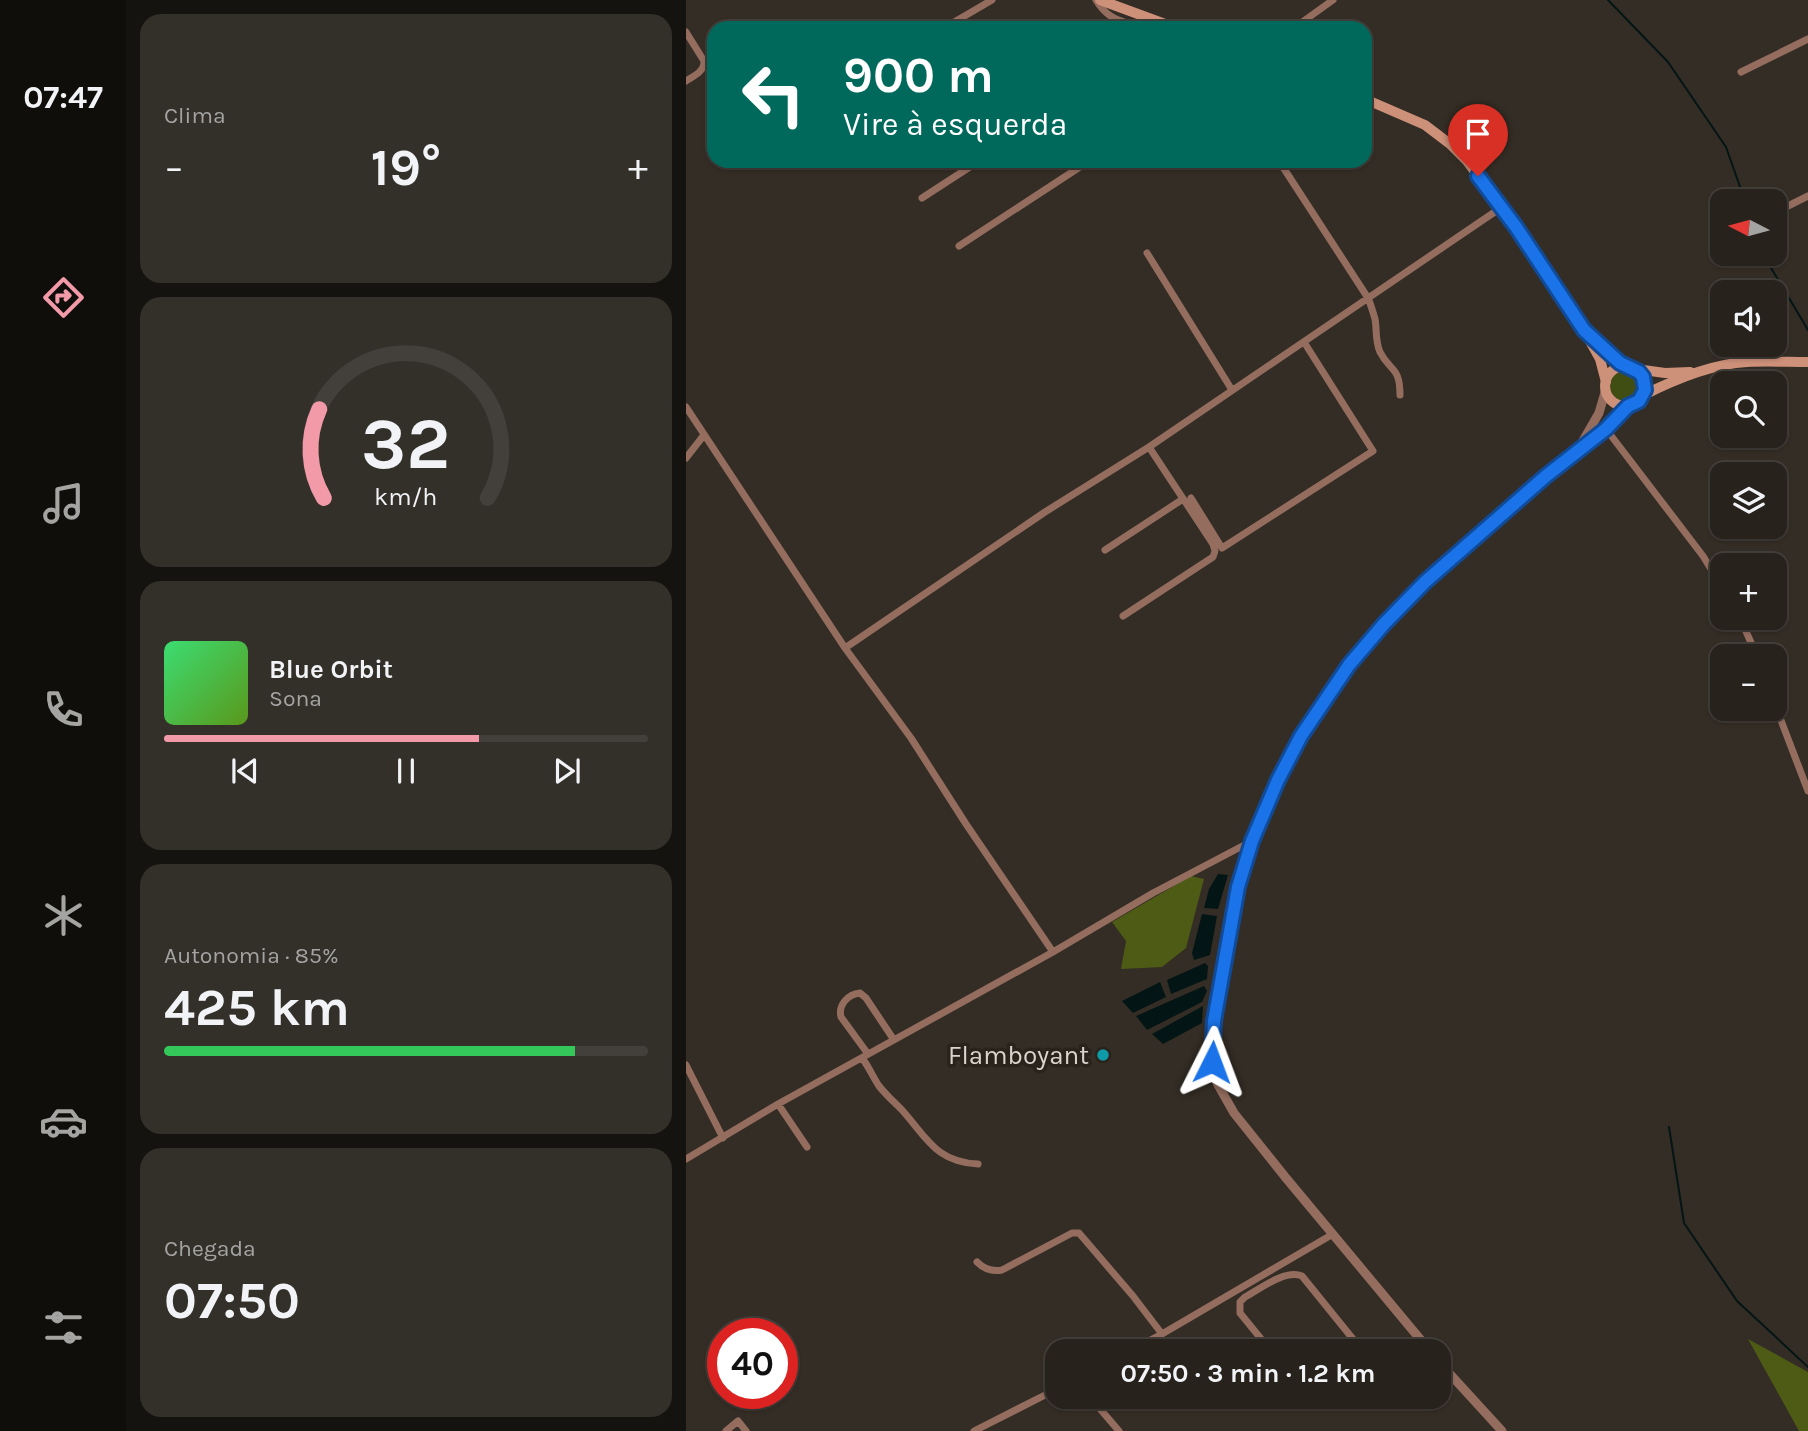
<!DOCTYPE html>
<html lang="pt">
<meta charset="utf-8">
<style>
body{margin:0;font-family:Karla,sans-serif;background:#332f29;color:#f1f3f6;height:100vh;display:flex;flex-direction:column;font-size:26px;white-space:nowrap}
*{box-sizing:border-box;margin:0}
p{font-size:23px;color:#a4a4a3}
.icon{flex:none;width:38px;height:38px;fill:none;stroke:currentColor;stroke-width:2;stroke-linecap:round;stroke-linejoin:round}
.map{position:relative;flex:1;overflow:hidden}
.drawer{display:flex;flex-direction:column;gap:14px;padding:14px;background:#15130f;width:560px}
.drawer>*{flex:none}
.guide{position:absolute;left:21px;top:21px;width:665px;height:147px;border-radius:21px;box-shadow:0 2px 5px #0004,0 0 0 2px #433f3b;background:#00695c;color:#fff;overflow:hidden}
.needle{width:46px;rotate:276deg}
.buttons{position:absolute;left:1024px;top:189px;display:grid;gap:14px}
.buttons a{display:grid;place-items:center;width:77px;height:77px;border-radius:14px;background:#27221c;box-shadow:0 2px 5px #0004,0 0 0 2px #433f3b;font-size:35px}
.speed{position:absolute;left:21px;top:1318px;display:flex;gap:14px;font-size:35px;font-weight:700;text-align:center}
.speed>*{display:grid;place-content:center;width:91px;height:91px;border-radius:50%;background:#27221c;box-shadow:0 2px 5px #0004,0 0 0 2px #433f3b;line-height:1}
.speed .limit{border:10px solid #d22;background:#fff;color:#111}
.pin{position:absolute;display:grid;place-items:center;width:60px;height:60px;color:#fff;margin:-72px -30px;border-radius:50% 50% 50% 0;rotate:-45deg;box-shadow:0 0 7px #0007}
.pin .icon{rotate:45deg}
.me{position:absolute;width:77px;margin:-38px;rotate:3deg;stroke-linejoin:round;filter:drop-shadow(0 0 5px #0008)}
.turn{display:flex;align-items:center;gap:24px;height:147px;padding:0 21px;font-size:32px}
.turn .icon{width:91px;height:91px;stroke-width:2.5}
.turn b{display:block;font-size:49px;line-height:60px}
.big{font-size:52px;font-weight:700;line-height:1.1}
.drawer .tile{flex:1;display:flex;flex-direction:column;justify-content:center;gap:10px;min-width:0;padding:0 24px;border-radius:21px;background:#332f29}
.drawer .dial{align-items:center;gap:0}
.dial svg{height:182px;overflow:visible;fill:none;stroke:#433f3b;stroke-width:7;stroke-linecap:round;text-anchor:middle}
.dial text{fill:#f1f3f6;stroke:none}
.song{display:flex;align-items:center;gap:21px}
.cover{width:84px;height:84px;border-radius:10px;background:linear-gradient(135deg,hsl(140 70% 55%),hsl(90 70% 35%))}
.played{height:7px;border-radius:4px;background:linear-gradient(90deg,#f39aa9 65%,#433f3b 65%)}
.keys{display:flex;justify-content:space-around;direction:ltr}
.heat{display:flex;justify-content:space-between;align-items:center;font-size:38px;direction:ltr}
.charge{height:10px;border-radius:5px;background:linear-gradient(90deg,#34c759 85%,#433f3b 0)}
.trip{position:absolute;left:359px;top:1339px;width:406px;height:70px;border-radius:21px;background:#27221c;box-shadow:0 2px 5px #0004,0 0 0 2px #433f3b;font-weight:700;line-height:70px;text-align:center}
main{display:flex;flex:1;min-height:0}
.tabs{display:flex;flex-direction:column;width:126px;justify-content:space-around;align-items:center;background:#100e0b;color:#a4a4a3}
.tabs .icon{width:49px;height:49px}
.tabs .current{color:#f39aa9}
.tabs b{font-size:32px;color:#f1f3f6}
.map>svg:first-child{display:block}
</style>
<main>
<nav class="tabs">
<b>07:47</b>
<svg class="icon current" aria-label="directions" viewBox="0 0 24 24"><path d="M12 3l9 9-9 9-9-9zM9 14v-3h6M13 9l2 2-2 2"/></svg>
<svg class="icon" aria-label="music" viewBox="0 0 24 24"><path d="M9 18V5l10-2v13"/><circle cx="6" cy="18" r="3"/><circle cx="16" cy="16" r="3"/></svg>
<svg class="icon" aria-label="phone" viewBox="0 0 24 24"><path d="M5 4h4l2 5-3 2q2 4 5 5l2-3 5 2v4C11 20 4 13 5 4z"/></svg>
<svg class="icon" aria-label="climate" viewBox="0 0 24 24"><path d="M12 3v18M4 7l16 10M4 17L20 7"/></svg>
<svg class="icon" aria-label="car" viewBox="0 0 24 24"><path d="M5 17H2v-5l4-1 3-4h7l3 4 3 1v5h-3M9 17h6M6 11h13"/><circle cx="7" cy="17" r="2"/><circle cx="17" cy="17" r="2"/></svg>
<svg class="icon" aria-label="filters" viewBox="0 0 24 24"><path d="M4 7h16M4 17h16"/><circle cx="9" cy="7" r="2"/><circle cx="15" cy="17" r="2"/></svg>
</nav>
<section class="drawer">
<div class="tile"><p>Clima</p>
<div class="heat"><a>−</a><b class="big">19°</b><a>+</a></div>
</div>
<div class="tile dial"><svg viewBox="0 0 100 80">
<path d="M14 69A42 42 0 1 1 86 69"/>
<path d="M14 69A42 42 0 0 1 12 30" stroke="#f39aa9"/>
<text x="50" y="56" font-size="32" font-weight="700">32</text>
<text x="50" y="72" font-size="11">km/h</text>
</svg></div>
<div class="tile">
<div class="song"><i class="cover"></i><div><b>Blue Orbit</b><p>Sona</p></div></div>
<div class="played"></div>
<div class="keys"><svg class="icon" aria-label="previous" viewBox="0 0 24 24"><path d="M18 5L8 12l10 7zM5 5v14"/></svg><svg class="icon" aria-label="pause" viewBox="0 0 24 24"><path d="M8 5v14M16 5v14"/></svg><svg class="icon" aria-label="next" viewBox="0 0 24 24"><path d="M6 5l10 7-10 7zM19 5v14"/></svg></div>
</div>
<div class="tile"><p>Autonomia · 85%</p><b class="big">425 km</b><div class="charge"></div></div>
<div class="tile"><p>Chegada</p><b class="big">07:50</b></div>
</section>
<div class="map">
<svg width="1122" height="1431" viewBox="0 0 1122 1431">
<rect width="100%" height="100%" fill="#342d25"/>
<!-- green -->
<path fill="#404d13" d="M923 387a16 16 0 1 1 32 0a16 16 0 1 1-32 0Z"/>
<!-- forest -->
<path fill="#4d5b14" d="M505,876L518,879L500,948L476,967L435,969L440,941L426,922Z
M1062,1339L1122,1372V1431H1113Z"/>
<!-- water -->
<path fill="#041515" d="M532,874L542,875L532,909L518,908L523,889Z
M516,914L531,916L524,955L508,960L506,953Z
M519,963L522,966L521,979L485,994L481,980Z
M474,982L480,997L447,1013L436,1001Z
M518,986L521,991L516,1002L461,1030L450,1016Z
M517,1006L516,1023L477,1044L466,1034Z"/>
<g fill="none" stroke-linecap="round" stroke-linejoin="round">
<!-- stream -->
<path stroke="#041515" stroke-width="2" d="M922,0L982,62L1040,147L1059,201
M1078,254L1081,261L1122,330
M983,1127L998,1223L1051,1301L1122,1367"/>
<!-- minor -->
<path stroke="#946d5f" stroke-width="7" d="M410,0C422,20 434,20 455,28
M258,28L306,0
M608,28L647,0
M0,32L18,61C19,71 8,76 0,81
M1055,72L1122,39
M593,161L682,298C685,305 687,312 689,319C691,330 689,341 694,352C704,372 714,366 714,395
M236,198L293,161
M1098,208L1122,196
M273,246L403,161
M461,253L546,390
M0,407L159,648L225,738L280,824L367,952
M920,429L1017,556L1036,587
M0,458L18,435
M505,498L536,548L687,451L618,342
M419,550L497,499
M437,616L527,557L529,551L527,544L463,447
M1054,618L1071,656
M159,648L359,512L463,447L816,207
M1088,702L1122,791
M182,1054L155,1017C152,1005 162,994 174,993L180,998L208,1040
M176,1058C183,1067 187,1077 193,1086C200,1095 208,1102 216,1110C241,1138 250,1162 292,1164
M0,1065L37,1138
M92,1104L121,1147
M0,1159L92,1104L367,952L467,893L566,841
M291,1262C298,1269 306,1272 316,1270L386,1233H393L447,1296L476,1334
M443,1351L476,1334L647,1234
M585,1351L554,1313V1302L559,1297C574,1289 599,1269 616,1276L671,1344
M403,1396L433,1431
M40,1431L52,1421L60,1431
M288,1431L371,1389"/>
<!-- tertiary -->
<path stroke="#946d5f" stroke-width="9" d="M894,446L913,413L920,389
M744,1351L600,1178L548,1113L531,1083L526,1063L528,1022L552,887L566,841L592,780L615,736L664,665L698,624L739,582L860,476L920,429L942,406
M752,1361L816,1431"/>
<!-- secondary -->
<path stroke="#cd9079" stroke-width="10" d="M414,0L490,28
M679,99L739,125L764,144L781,161L830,227L898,330L914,359L920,382
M906,338L941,367
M919 386a20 20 0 1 1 40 0a20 20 0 1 1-40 0Z
M950,369L979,373L1004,372
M956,396C987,380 1027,364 1061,362C1081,361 1102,362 1122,362"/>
</g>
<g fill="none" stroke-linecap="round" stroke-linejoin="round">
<!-- route casing -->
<g stroke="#114b97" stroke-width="18">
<path id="route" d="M526,1062L528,1021L552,887L566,841L592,780L615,736L663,665L698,624L739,582L860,476L920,429L942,406L953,401L959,390L957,377L953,372L934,363L898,330L830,227L792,176"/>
</g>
<!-- route -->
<use href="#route" stroke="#1a73e8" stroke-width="12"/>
</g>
<!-- markers -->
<circle fill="#0f9aa8" stroke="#2a231b" stroke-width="2.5" cx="417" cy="1055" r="7"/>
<g text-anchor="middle" stroke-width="7" stroke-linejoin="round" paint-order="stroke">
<!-- poi labels -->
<g font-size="26" fill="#d9d4ce" stroke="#2a231b" text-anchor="end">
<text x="403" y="1064">Flamboyant</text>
</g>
</g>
</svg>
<div class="buttons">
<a><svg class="needle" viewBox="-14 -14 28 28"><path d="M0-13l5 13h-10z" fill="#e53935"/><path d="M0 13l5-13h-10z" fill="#a4a4a3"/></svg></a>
<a><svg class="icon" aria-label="sound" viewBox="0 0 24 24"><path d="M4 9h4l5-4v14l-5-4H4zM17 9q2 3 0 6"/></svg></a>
<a><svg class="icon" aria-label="search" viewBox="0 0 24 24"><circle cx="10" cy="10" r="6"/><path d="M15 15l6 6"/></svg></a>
<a><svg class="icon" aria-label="layers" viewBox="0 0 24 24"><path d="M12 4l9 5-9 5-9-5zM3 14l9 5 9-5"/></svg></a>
<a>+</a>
<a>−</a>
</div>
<div class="speed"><div class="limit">40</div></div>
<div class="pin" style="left:792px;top:176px;background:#d93025"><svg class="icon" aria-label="arrive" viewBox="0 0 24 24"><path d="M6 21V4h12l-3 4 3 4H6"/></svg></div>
<svg class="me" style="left:526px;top:1062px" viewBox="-20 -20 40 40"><path d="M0-17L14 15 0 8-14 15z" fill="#1a73e8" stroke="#fff" stroke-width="4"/></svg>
<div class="trip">07:50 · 3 min · 1.2 km</div>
<div class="guide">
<div class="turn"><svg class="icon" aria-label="left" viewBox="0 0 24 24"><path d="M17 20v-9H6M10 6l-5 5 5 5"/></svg><div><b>900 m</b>Vire à esquerda</div></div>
</div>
</div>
</main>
